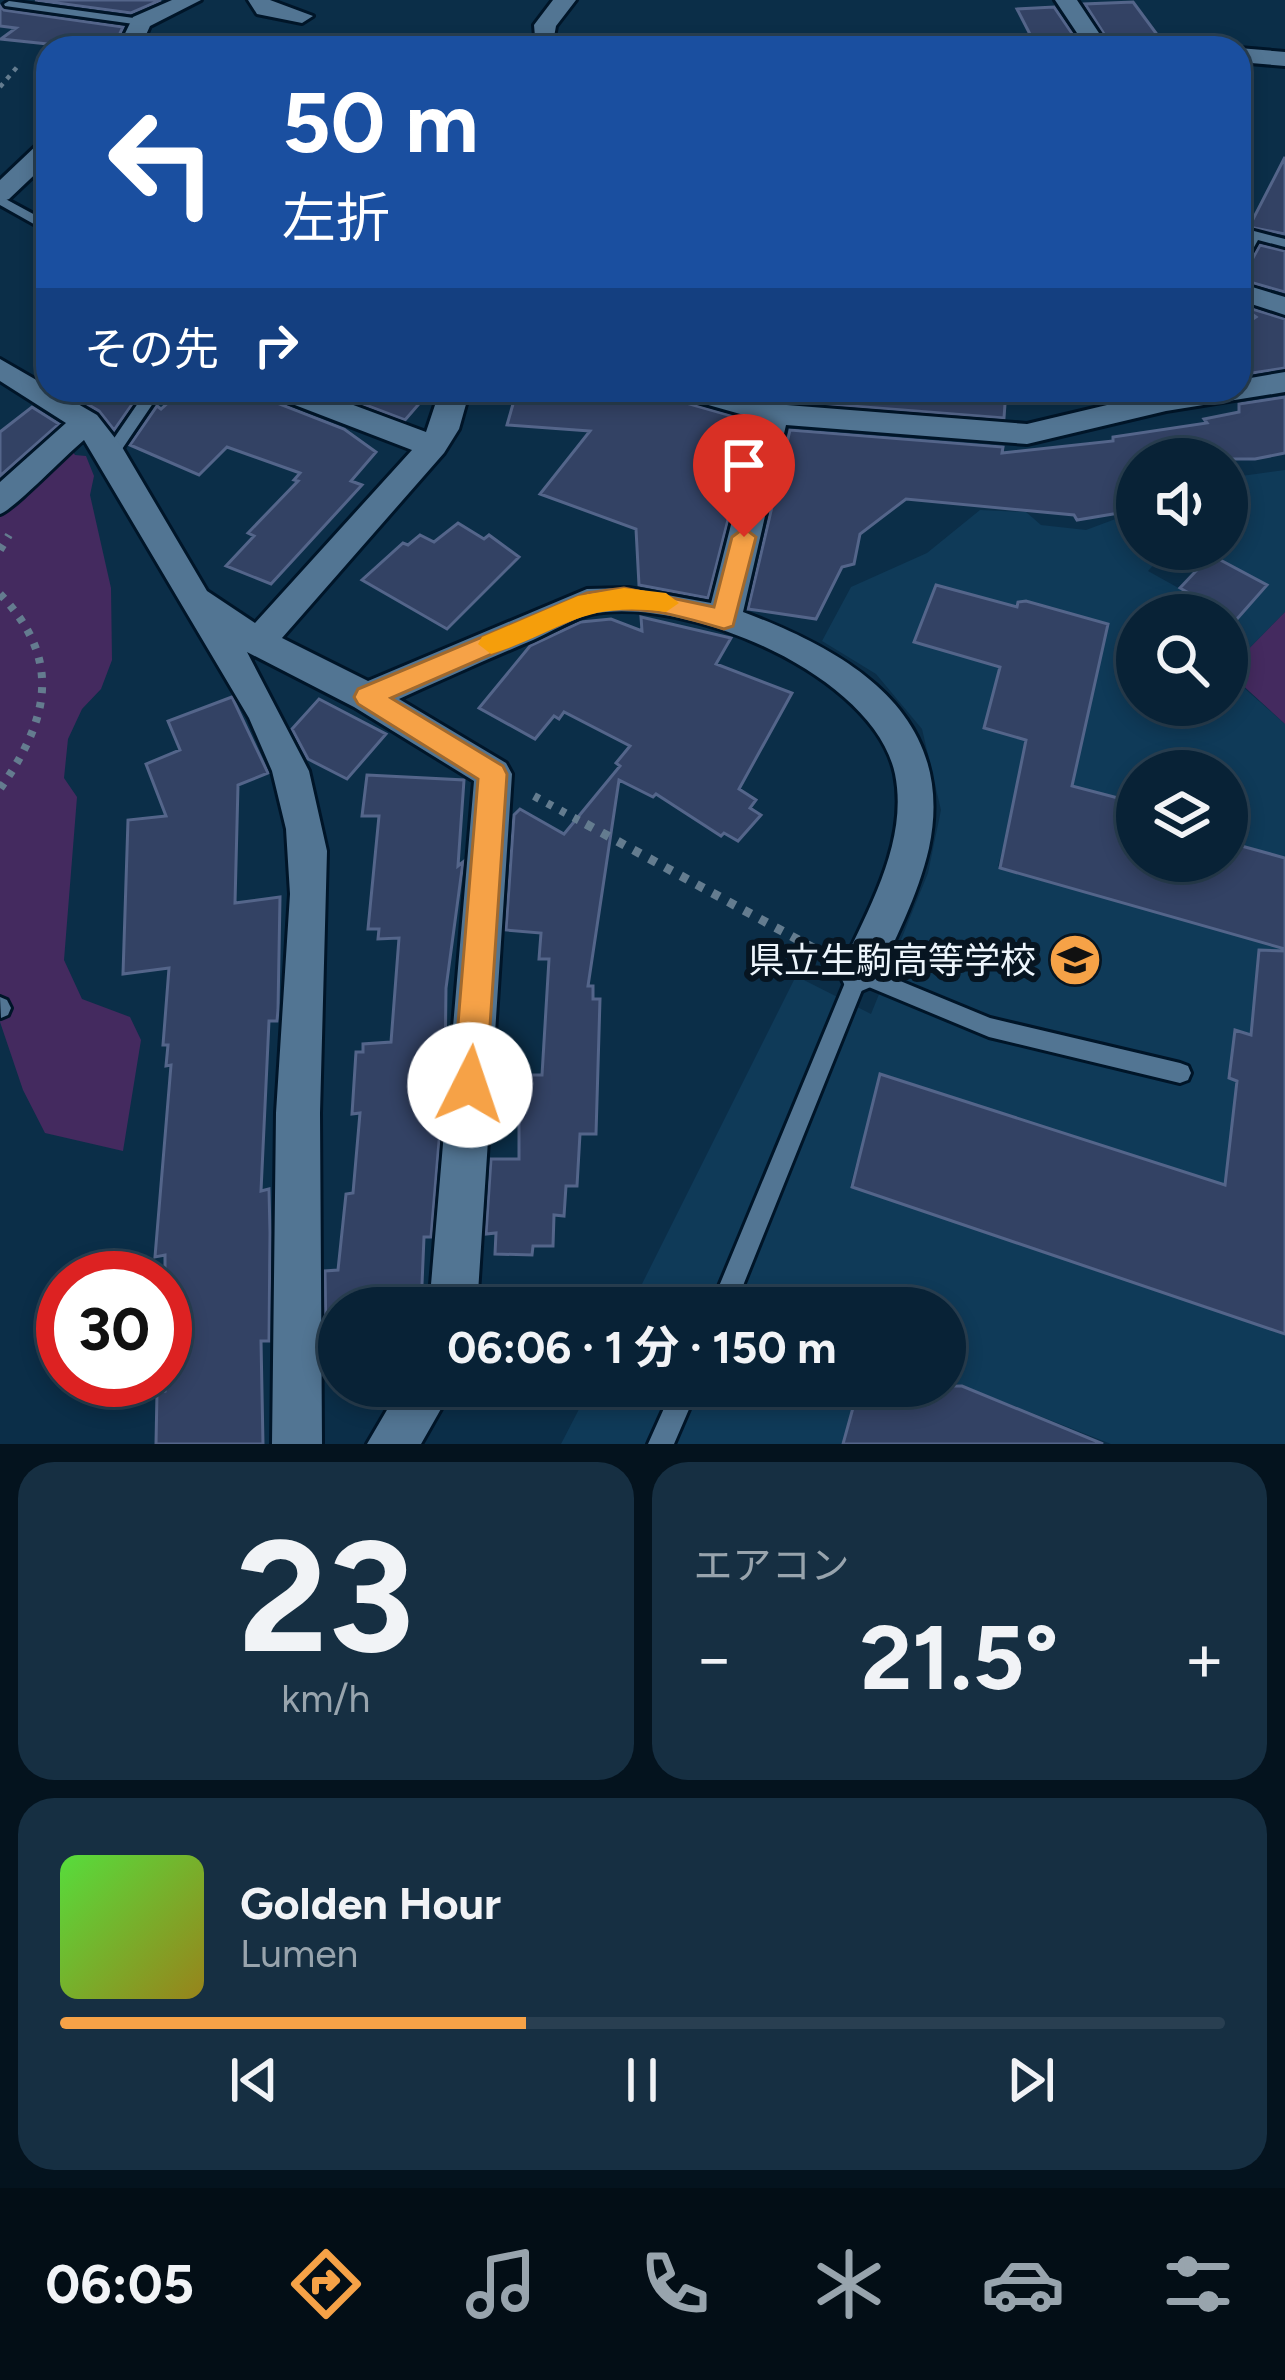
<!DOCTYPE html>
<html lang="ja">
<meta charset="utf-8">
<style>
body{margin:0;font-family:Figtree,"Noto Sans JP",sans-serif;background:#162f42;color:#f1f3f6;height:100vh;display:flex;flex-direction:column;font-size:45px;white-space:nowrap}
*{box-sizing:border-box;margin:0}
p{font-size:39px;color:#98a4ad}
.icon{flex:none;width:66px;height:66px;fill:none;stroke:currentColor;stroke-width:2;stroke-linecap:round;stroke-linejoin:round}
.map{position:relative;height:1444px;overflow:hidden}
.drawer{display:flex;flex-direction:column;gap:18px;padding:18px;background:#04131e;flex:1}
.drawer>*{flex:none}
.guide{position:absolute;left:36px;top:36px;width:1215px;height:366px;border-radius:36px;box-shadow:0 6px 18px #0003,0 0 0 3px #293f51;background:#1a4fa0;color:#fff;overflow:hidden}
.fabs{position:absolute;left:1116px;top:438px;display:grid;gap:24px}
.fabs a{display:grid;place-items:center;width:132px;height:132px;border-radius:50%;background:#082236;box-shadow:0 6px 18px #0003,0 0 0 3px #293f51;font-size:60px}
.speed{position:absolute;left:36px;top:1251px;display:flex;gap:24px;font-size:60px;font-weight:700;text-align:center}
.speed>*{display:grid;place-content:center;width:156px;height:156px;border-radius:50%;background:#082236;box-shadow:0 6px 18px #0003,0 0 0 3px #293f51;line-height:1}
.speed .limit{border:18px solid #d22;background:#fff;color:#111}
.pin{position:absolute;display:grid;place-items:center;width:102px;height:102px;color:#fff;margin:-123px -51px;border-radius:50% 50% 50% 0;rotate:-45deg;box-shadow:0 0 12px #0007}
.pin .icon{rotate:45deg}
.me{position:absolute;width:132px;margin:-66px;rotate:4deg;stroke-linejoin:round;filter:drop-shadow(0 0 9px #0008)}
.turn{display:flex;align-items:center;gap:42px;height:252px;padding:0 48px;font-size:54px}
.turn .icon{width:156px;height:156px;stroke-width:2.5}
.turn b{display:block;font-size:84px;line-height:102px}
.then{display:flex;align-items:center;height:114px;padding:0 48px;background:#0003;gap:24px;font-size:45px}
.big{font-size:90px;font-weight:700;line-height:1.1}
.drawer .widget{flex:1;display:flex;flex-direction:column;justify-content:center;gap:18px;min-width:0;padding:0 42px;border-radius:36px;background:#162f42}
.drawer .dial{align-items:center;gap:0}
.dial b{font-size:156px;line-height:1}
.song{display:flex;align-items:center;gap:36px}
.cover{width:144px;height:144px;border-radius:18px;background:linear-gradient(135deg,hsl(110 70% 55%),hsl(50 70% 35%))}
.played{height:12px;border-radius:6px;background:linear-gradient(90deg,#f6a247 40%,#293f51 40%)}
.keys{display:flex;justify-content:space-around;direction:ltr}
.heat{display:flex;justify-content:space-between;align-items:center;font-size:66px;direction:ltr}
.drawer .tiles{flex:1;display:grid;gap:18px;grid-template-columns:1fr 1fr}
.widget:last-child{grid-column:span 2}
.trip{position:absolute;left:318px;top:1287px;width:648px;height:120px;border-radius:60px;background:#082236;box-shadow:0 6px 18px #0003,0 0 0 3px #293f51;font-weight:700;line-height:120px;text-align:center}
.dock{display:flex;height:192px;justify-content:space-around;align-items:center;background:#030e16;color:#98a4ad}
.dock .icon{width:84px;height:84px}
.dock .on{color:#f6a247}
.dock b{font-size:54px;color:#f1f3f6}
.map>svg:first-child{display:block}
</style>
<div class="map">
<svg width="1285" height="1444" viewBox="0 0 1285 1444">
<rect width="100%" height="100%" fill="#0b2e48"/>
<!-- built -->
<path fill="#0f3a58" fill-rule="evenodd" d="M1285,470V612L1227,671V615H1137V705H1227V673L1285,724V858L1227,842V771H1137V803L1003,847L998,866L1285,949V964L1259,957L1250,1037L1235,1030L1229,1078L1242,1082L1228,1154L1243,1189L857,1161L850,1186L1285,1334V1444H1111L945,1379V1308H630L796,976L871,1014L928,873L941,810L922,729L876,674L822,641L851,587L927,553L980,510L1026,512L1041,525L1086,530L1137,511V549H1168L1148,571L1236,620L1266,584L1212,555L1203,563L1176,549H1227V478ZM936,585L986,599L915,642ZM1026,601L1060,609L1062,618L984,728L1018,603Z
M591,1386H859L843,1444H561Z"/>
<!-- green -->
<path fill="#442a5f" d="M68,444L75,455L86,456L94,476L90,495L111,588L112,660L101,689L82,709L68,739L64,778L77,797L64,960L82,999L130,1017L141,1040L123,1151L45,1133L23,1090L0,1022L9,1005L0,994V512Z
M1285,612V724L1227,671Z"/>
<!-- building -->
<path fill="#334264" stroke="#54658a" stroke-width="3" d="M35,0H161L131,13Z
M1133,2L1167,48H1113L1085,4Z
M0,6L4,10L123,27L117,40L78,35L71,43L57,45L1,39L16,28L0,26Z
M1054,7L1082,48L1035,44L1017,9Z
M1285,157V234L1249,227Z
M1260,245L1285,251V292L1239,279V270L1248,267Z
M1239,305L1285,319V368L1239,375V328L1256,317Z
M63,390H136L140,393L114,430L99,411Z
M182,390H265L272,401L344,429L376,452L351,481L362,485L271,584L226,566L254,536L248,533L298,481L294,480L300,473L227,447L199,475L130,445L157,406L161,409Z
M326,390H431L405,420Z
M517,390H671L679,401L753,422L708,598L639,585L636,529L540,494L590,431L507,425Z
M741,390H1006L1004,418L775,400Z
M1285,397V453L1255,459H1137V510L1077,520L1074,515L906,499L860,534L854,564L842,567L816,619L748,609L790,430L1003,447L1002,453L1113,441V437L1207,423L1204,419L1239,412V404Z
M32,407L59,424L0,476V432Z
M458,523L484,539L489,535L519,557L447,629L362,580L403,543L408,545L420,535L434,542Z
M1211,555L1267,585L1236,620L1180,588Z
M936,585L1017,607L1018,602L1026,601L1108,624L1072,786L1137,803V861H1227V842L1285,858V949L1000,868L1026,740L984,728L1000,667L914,642Z
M641,617L731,638L716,664L792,693L739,789L756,800L750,808L761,815L738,841L724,833L721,836L656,794L653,797L619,780L588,986H593V999H600L596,1134H580L577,1186H566L564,1216L554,1215L553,1246H533L532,1255L495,1254L496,1233L486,1234L491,1159H519V1099L525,1098V1075H542L549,959H539L541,933L506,930L514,815L520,809L564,834L620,766L616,763L630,746L564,712L559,719L554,716L535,739L479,708L530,646L581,622L611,619L642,631Z
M232,697L268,773L238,785L235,903L280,897L278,1010L277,1021H269L261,1191L269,1189L270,1233L269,1341H261L263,1444H156L157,1393L165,1391V1255L155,1257L171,1065L166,1066L168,1045H163L169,968L123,974L128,820L166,816L146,764L180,750L168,721Z
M319,699L386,734L347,779L308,759L292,729Z
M367,775L464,780L458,866L463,862L446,988L445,1070L431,1237H424L421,1308H339V1338H326L325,1271L338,1270L346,1194L353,1193L360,1113L352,1114L356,1052H363V1044L391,1042L399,938L378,939L379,929H368L379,816H362Z
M1259,950L1285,951V1334L852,1187L880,1074L1225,1185L1237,1081L1229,1078L1235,1030L1251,1035Z
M859,1386H962L1103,1444H843Z"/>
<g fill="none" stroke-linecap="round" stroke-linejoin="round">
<!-- lane casing -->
<g stroke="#001528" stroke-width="6">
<path id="lane" d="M9,1L141,19L147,22L141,25L5,6L4,4Z
M0,196L48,222V232L0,205Z
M1254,231L1285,239V247L1258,240L1244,265L1239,266V250L1249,232Z
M147,390H162L116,458H106L103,454L106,450Z
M859,964L990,1018L1180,1063L1188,1066L1191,1073L1188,1080L1180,1083L989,1037L864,985L734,1308H710L849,973L852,966Z
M0,997L7,1000L11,1008L8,1015L1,1018Z
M674,1386H699L674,1444H648Z"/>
</g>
<!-- street casing -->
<g stroke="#001528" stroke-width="6">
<path id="street" d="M172,0H201L150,26L140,48H118L133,17Z
M248,0H270L313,16L302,23L257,14Z
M553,0H576L556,26L552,48H536L534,25Z
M1055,0H1077L1109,48H1087Z
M1239,48L1285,52V66L1239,62Z
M48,141V162L9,199L0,202V180L39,143Z
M1239,283L1285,297V315L1239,300Z
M0,359L97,415L122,447L207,591L255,623L412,450L274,397L269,390H313L426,432L440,390H470L459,429L444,453L282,638L368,681L587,589L629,588L711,603L758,419L680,397L675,390H725L774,404L1027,424L1166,391L1239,390V380L1285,372V392L1166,411L1027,444L786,425L743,612C850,652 957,715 929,848C918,896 894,942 873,986L859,992L845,986L839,973C866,913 909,843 895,774C874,674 684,595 591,614C572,619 551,632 533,640C488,659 443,679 399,699L506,763L512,774L477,1308H429L474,781L354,707L247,652L309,771L327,851L320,1113L322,1444H272L276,1113L290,894L286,829L272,771L249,718L84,440C67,454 12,511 0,514V482L66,423L0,381Z
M401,1386H454L421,1444H367Z"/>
</g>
<!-- path-far2 -->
<path stroke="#647c8f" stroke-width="4.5" stroke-dasharray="4.5 6" stroke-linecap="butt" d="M0,87L18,66"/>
<!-- path-far1 -->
<path stroke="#647c8f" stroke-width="8" stroke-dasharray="6 9" stroke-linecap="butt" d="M0,550L9,535
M0,594C63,660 49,719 0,789
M534,796L591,827"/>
<!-- path -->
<path stroke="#647c8f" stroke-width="9" stroke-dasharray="8 10" stroke-linecap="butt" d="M586,824L826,955"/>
<!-- lane -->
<use href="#lane" fill="#527593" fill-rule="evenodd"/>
<!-- street -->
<use href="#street" fill="#527593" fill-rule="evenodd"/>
</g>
<!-- route -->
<path fill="#f6a247" stroke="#a0692e" stroke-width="3" d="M744,528L756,537L733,626L724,629C678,615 639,604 591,611L391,698L503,766L507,774L486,1085L481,1096L470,1101L458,1096L453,1085L478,779L358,704L354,697L358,689L587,593L624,588L714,607L732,537Z"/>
<!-- slow -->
<path fill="#f59e0b" d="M624,588L666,593L679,603L666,612C580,601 566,630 491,654L478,644L482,637L578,596Z"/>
<!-- icons -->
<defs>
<g id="school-disc" transform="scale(2.7)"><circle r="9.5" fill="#f6a247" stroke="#071521"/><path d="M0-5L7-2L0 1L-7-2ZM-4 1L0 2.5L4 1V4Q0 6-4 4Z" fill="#111"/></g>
</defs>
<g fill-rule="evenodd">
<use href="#school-disc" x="1075" y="960"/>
</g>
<g text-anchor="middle" stroke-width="12" stroke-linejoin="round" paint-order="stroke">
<!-- poi labels -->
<g font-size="36" fill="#edf5fc" stroke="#071521" text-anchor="end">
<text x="1036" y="973">県立生駒高等学校</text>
</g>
</g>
</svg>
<div class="fabs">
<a><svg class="icon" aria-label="sound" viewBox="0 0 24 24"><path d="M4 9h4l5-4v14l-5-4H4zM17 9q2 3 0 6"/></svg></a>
<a><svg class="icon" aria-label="search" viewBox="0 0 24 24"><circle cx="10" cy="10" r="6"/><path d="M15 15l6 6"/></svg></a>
<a><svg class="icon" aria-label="layers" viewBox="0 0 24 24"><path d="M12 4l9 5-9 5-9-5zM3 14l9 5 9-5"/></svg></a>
</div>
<div class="speed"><div class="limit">30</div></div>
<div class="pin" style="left:744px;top:537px;background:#d93025"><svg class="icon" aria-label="arrive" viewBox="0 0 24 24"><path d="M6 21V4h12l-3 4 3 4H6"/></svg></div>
<svg class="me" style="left:470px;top:1085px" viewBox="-20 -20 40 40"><circle r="19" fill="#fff"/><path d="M0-13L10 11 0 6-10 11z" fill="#f6a247"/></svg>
<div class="trip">06:06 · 1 分 · 150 m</div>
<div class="guide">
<div class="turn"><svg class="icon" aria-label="left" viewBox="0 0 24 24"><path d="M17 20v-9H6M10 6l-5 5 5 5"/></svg><div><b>50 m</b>左折</div></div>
<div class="then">その先<svg class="icon" aria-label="right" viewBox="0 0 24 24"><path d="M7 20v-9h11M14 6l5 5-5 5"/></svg></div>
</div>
</div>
<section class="drawer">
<div class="tiles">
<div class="widget dial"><b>23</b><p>km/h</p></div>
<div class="widget"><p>エアコン</p>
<div class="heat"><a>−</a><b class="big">21.5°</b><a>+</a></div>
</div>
<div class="widget">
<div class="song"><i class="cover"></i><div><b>Golden Hour</b><p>Lumen</p></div></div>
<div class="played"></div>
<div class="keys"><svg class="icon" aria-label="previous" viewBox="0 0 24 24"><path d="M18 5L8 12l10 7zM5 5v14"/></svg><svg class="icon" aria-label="pause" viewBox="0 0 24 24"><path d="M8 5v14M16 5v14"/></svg><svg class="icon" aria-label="next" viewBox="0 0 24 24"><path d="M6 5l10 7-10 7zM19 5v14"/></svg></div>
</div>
</div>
</section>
<nav class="dock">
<b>06:05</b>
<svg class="icon on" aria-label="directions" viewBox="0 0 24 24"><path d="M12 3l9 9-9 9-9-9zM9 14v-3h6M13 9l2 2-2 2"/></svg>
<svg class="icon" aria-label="music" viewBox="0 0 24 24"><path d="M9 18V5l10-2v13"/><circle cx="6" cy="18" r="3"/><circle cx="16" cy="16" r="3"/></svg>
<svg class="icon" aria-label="phone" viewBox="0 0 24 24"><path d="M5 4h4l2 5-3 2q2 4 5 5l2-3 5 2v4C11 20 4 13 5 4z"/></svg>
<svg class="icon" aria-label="climate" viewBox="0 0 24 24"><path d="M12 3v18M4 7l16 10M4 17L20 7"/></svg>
<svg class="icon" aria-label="car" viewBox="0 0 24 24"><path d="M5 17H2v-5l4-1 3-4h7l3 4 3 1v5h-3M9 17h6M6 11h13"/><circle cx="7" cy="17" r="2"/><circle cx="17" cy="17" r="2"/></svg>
<svg class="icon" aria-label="filters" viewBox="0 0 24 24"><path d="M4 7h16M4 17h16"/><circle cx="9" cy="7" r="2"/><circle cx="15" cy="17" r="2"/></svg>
</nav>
